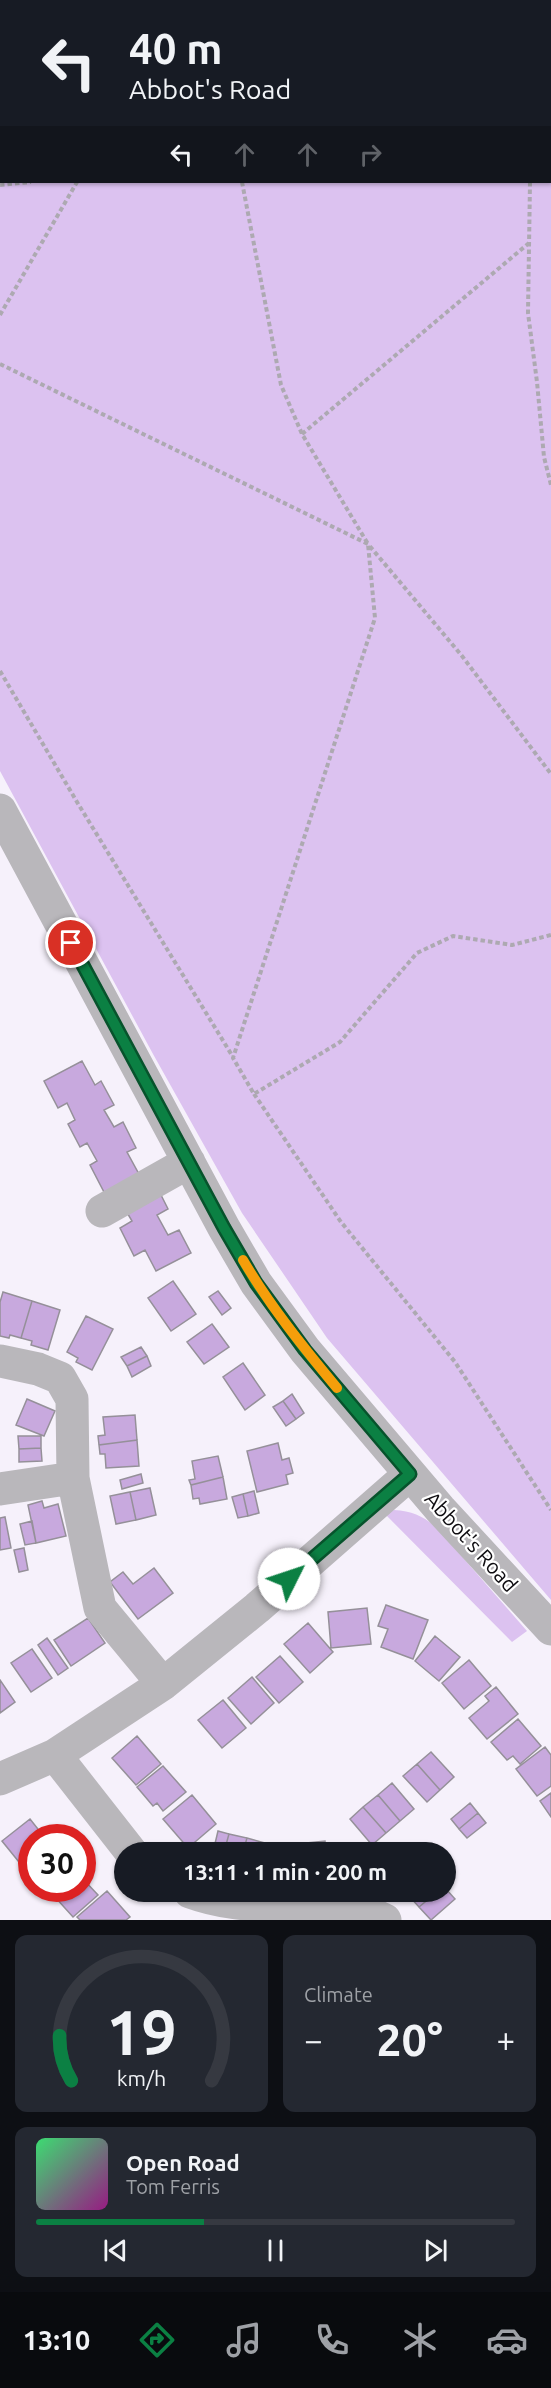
<!DOCTYPE html>
<meta charset="utf-8">
<style>
body{margin:0;font-family:Ubuntu,sans-serif;background:#242831;color:#f1f3f6;height:100vh;display:flex;flex-direction:column;font-size:22px;white-space:nowrap}
*{box-sizing:border-box;margin:0}
p{font-size:20px;color:#9ea1a6}
.icon{flex:none;width:33px;height:33px;fill:none;stroke:currentColor;stroke-width:2;stroke-linecap:round;stroke-linejoin:round}
.map{position:relative;height:1920px;overflow:hidden}
.panel{display:flex;flex-direction:column;gap:15px;padding:15px;background:#0d0f14;flex:1}
.panel>*{flex:none}
.top-card{position:absolute;left:0px;top:0px;width:552px;height:183px;box-shadow:0 2px 4px #0004;background:#171b24;color:#f1f3f6;overflow:hidden}
.speed{position:absolute;left:18px;top:1824px;display:flex;gap:12px;font-size:30px;font-weight:700;text-align:center}
.speed>*{display:grid;place-content:center;width:78px;height:78px;border-radius:50%;background:#171b24;box-shadow:0 2px 4px #0004;line-height:1}
.speed .limit{border:9px solid #d22;background:#fff;color:#111}
.pin{position:absolute;display:grid;place-items:center;width:51px;height:51px;color:#fff;margin:-26px;border:3px solid #fff;border-radius:50%;box-shadow:0 2px 6px #0007}
.me{position:absolute;width:66px;margin:-33px;rotate:49deg;stroke-linejoin:round;filter:drop-shadow(0 0 4px #0008)}
.turn{display:flex;align-items:center;gap:21px;height:126px;padding:0 30px;font-size:27px}
.turn .icon{width:78px;height:78px;stroke-width:2.5}
.turn b{display:block;font-size:42px;line-height:51px}
.lanes{display:flex;align-items:center;height:57px;padding:0 30px;background:#0003;justify-content:center;gap:30px;direction:ltr}
.lanes .off{opacity:.35}
.big{font-size:45px;font-weight:700;line-height:1.1}
.panel .tile{flex:1;display:flex;flex-direction:column;justify-content:center;gap:9px;min-width:0;padding:0 21px;border-radius:12px;background:#242831}
.panel .dial{align-items:center;gap:0}
.dial svg{height:156px;overflow:visible;fill:none;stroke:#363941;stroke-width:7;stroke-linecap:round;text-anchor:middle}
.dial text{fill:#f1f3f6;stroke:none}
.song{display:flex;align-items:center;gap:18px}
.cover{width:72px;height:72px;border-radius:9px;background:linear-gradient(135deg,hsl(140 70% 55%),hsl(310 70% 35%))}
.played{height:6px;border-radius:3px;background:linear-gradient(90deg,#0b8043 35%,#363941 35%)}
.keys{display:flex;justify-content:space-around;direction:ltr}
.heat{display:flex;justify-content:space-between;align-items:center;font-size:33px;direction:ltr}
.panel .tiles{flex:1;display:grid;gap:15px;grid-template-columns:1fr 1fr}
.tile:last-child{grid-column:span 2}
.trip{position:absolute;left:114px;top:1842px;width:342px;height:60px;border-radius:30px;background:#171b24;box-shadow:0 2px 4px #0004;font-weight:700;line-height:60px;text-align:center}
.dock{display:flex;height:96px;justify-content:space-around;align-items:center;background:#090b0e;color:#9ea1a6}
.dock .icon{width:42px;height:42px}
.dock .on{color:#0b8043}
.dock b{font-size:27px;color:#f1f3f6}
.map>svg:first-child{display:block}
</style>
<div class="map">
<svg width="551" height="1920" viewBox="0 0 551 1920">
<rect width="100%" height="100%" fill="#f6f1fb"/>
<!-- green -->
<path fill="#dcc2f0" fill-rule="evenodd" d="M0,0H551V1600L327,1338L242,1213L153,1054L0,771ZM2,2H550V182H2Z
M394,1510C412,1511 423,1516 436,1527L527,1631L512,1642L385,1514Z"/>
<!-- building -->
<path fill="#c8a9de" stroke="#959099" stroke-width="1.5" d="M82,1061L95,1085L101,1081L114,1105L104,1110L114,1127L123,1122L136,1148L127,1152L140,1176L105,1194L90,1165L97,1161L87,1143L80,1147L68,1124L75,1120L67,1103L58,1108L44,1081Z
M156,1185L168,1209L157,1215L168,1235L179,1230L191,1253L156,1271L145,1250L134,1256L120,1228L132,1221L122,1204Z
M173,1281L196,1314L171,1331L148,1298Z
M218,1291L231,1308L222,1315L209,1297Z
M3,1292L32,1301L21,1338L10,1335L9,1338L0,1336V1302Z
M32,1301L60,1310L48,1350L31,1345L32,1341L21,1338Z
M86,1316L113,1329L92,1370L76,1362L78,1358L67,1352Z
M212,1324L229,1347L204,1364L187,1342Z
M141,1347L147,1356L127,1366L121,1357Z
M147,1356L151,1366L132,1377L127,1366Z
M243,1363L265,1395L245,1410L223,1377Z
M292,1394L304,1413L296,1419L283,1401Z
M27,1399L55,1411L44,1436L16,1425Z
M283,1401L296,1419L286,1426L273,1407Z
M135,1415L137,1440L99,1445L98,1436L105,1435L103,1417Z
M18,1436H41V1448L19,1449Z
M137,1440L139,1466L106,1468L105,1454H100L99,1445Z
M278,1443L282,1460L289,1458L293,1473L286,1475L288,1484L257,1492L247,1451Z
M41,1448L42,1461L19,1462V1449Z
M218,1456L223,1477L191,1485L189,1480L195,1479L192,1461Z
M141,1474L143,1483L122,1489L120,1480Z
M223,1477L227,1499L200,1504L199,1498L193,1499L191,1485Z
M150,1488L156,1515L136,1520L130,1492Z
M254,1491L259,1513L248,1516L243,1494Z
M130,1492L136,1520L116,1524L110,1496Z
M243,1494L248,1516L238,1518L232,1497Z
M42,1501L44,1508L58,1504L66,1536L36,1543L28,1505Z
M5,1517L11,1548L0,1550V1518Z
M32,1521L36,1543L25,1545L20,1524Z
M24,1548L28,1570L19,1572L14,1550Z
M154,1568L173,1593L138,1619L110,1582L123,1572L133,1584Z
M386,1605L428,1620L413,1659L381,1647L388,1629L378,1626Z
M367,1608L371,1644L331,1648L328,1612Z
M88,1618L105,1643L71,1666L54,1640Z
M308,1623L333,1652L310,1673L284,1644Z
M435,1636L460,1657L439,1681L415,1661Z
M47,1638L68,1668L58,1675L38,1645Z
M32,1649L52,1678L31,1692L11,1663Z
M280,1656L303,1682L279,1703L256,1677Z
M469,1660L491,1686L464,1709L442,1683Z
M252,1677L274,1703L251,1724L228,1698Z
M0,1680L15,1702L0,1713Z
M496,1687L518,1714L487,1739L469,1718L489,1701L485,1696Z
M223,1700L246,1728L222,1748L198,1720Z
M518,1719L541,1746L520,1764L513,1756L507,1760L491,1742Z
M137,1736L161,1764L136,1785L112,1758Z
M545,1747L551,1755V1786L537,1796L516,1769Z
M431,1752L454,1777L440,1790L417,1764Z
M417,1764L440,1790L427,1802L403,1776Z
M163,1766L186,1792L163,1811L157,1803L153,1806L137,1787Z
M392,1783L414,1809L400,1821L378,1795Z
M551,1793V1817L540,1801Z
M192,1795L216,1824L188,1848L163,1819Z
M378,1795L400,1821L386,1833L363,1807Z
M470,1803L478,1813L459,1829L451,1819Z
M363,1807L386,1833L372,1845L350,1819Z
M478,1813L486,1823L467,1838L459,1829Z
M30,1819L45,1838H32V1861L23,1867L2,1841Z
M218,1831L229,1834L224,1852H213Z
M229,1834L247,1838L243,1852H224Z
M247,1838L265,1843L263,1852H243Z
M325,1841L326,1852H308L307,1843Z
M265,1843L277,1847L276,1852H263Z
M307,1843L308,1852H290L289,1845Z
M82,1878L98,1895L73,1917L55,1897L64,1888H82Z
M43,1888H61L50,1897Z
M446,1889L455,1899L431,1920L419,1907L437,1892H446Z
M107,1891L130,1917L126,1920H80L77,1917Z
M410,1892H437L419,1907L407,1894Z"/>
<g fill="none" stroke-linecap="round" stroke-linejoin="round">
<!-- path -->
<path stroke="#ada9b1" stroke-width="4" stroke-dasharray="4.5 3" stroke-linecap="butt" d="M230,0V2
M497,0V2
M196,2L197,0
M550,167H551
M242,182L281,385L302,434L368,544L375,618L233,1058L254,1094L340,1042L417,953L453,936L512,945L551,935
M530,182L528,313L537,382L544,457L551,485
M0,185L31,182
M0,315L77,182
M0,364L368,544L462,656L551,774
M302,434L529,243
M0,671L77,802L233,1057
M254,1094L341,1222L455,1362L551,1510"/>
<!-- minor -->
<path stroke="#b9b7bb" stroke-width="33" d="M0,810L224,1228L256,1283L305,1350L440,1509L551,1629
M102,1211L189,1162
M0,1361L38,1369L60,1378L72,1399L73,1478
M0,1489L73,1478L100,1608L163,1684
M55,1755L131,1852
M0,1779L55,1755L163,1684L257,1608L410,1474
M190,1892C220,1903 249,1905 280,1906C314,1908 354,1903 385,1920"/>
</g>
<g fill="none" stroke-linecap="round" stroke-linejoin="round">
<!-- route casing -->
<g stroke="#07532c" stroke-width="15">
<path id="route" d="M71,943L224,1228L256,1283L305,1350L410,1474L289,1579"/>
</g>
<!-- route -->
<use href="#route" stroke="#0b8043" stroke-width="10"/>
<!-- slow -->
<path stroke="#f59e0b" stroke-width="10" d="M243,1260C270,1306 303,1347 337,1388"/>
</g>
<g text-anchor="middle" stroke-width="4.5" stroke-linejoin="round" paint-order="stroke">
<!-- street labels -->
<g font-size="21" fill="#0e0c10" stroke="#fff">
<text transform="translate(471 1542) rotate(48)" y="7">Abbot's Road</text>
</g>
</g>
</svg>
<div class="speed"><div class="limit">30</div></div>
<div class="pin" style="left:71px;top:943px;background:#d93025"><svg class="icon" aria-label="arrive" viewBox="0 0 24 24"><path d="M6 21V4h12l-3 4 3 4H6"/></svg></div>
<svg class="me" style="left:289px;top:1579px" viewBox="-20 -20 40 40"><circle r="19" fill="#fff"/><path d="M0-13L10 11 0 6-10 11z" fill="#0b8043"/></svg>
<div class="trip">13:11 · 1 min · 200 m</div>
<div class="top-card">
<div class="turn"><svg class="icon" aria-label="left" viewBox="0 0 24 24"><path d="M17 20v-9H6M10 6l-5 5 5 5"/></svg><div><b>40 m</b>Abbot's Road</div></div>
<div class="lanes"><svg class="icon" aria-label="left" viewBox="0 0 24 24"><path d="M17 20v-9H6M10 6l-5 5 5 5"/></svg><svg class="icon off" aria-label="ahead" viewBox="0 0 24 24"><path d="M12 20V5M6 11l6-6 6 6"/></svg><svg class="icon off" aria-label="ahead" viewBox="0 0 24 24"><path d="M12 20V5M6 11l6-6 6 6"/></svg><svg class="icon off" aria-label="right" viewBox="0 0 24 24"><path d="M7 20v-9h11M14 6l5 5-5 5"/></svg></div>
</div>
</div>
<section class="panel">
<div class="tiles">
<div class="tile dial"><svg viewBox="0 0 100 80">
<path d="M14 69A42 42 0 1 1 86 69"/>
<path d="M14 69A42 42 0 0 1 8 46" stroke="#0b8043"/>
<text x="50" y="56" font-size="32" font-weight="700">19</text>
<text x="50" y="72" font-size="11">km/h</text>
</svg></div>
<div class="tile"><p>Climate</p>
<div class="heat"><a>−</a><b class="big">20°</b><a>+</a></div>
</div>
<div class="tile">
<div class="song"><i class="cover"></i><div><b>Open Road</b><p>Tom Ferris</p></div></div>
<div class="played"></div>
<div class="keys"><svg class="icon" aria-label="previous" viewBox="0 0 24 24"><path d="M18 5L8 12l10 7zM5 5v14"/></svg><svg class="icon" aria-label="pause" viewBox="0 0 24 24"><path d="M8 5v14M16 5v14"/></svg><svg class="icon" aria-label="next" viewBox="0 0 24 24"><path d="M6 5l10 7-10 7zM19 5v14"/></svg></div>
</div>
</div>
</section>
<nav class="dock">
<b>13:10</b>
<svg class="icon on" aria-label="directions" viewBox="0 0 24 24"><path d="M12 3l9 9-9 9-9-9zM9 14v-3h6M13 9l2 2-2 2"/></svg>
<svg class="icon" aria-label="music" viewBox="0 0 24 24"><path d="M9 18V5l10-2v13"/><circle cx="6" cy="18" r="3"/><circle cx="16" cy="16" r="3"/></svg>
<svg class="icon" aria-label="phone" viewBox="0 0 24 24"><path d="M5 4h4l2 5-3 2q2 4 5 5l2-3 5 2v4C11 20 4 13 5 4z"/></svg>
<svg class="icon" aria-label="climate" viewBox="0 0 24 24"><path d="M12 3v18M4 7l16 10M4 17L20 7"/></svg>
<svg class="icon" aria-label="car" viewBox="0 0 24 24"><path d="M5 17H2v-5l4-1 3-4h7l3 4 3 1v5h-3M9 17h6M6 11h13"/><circle cx="7" cy="17" r="2"/><circle cx="17" cy="17" r="2"/></svg>
</nav>
